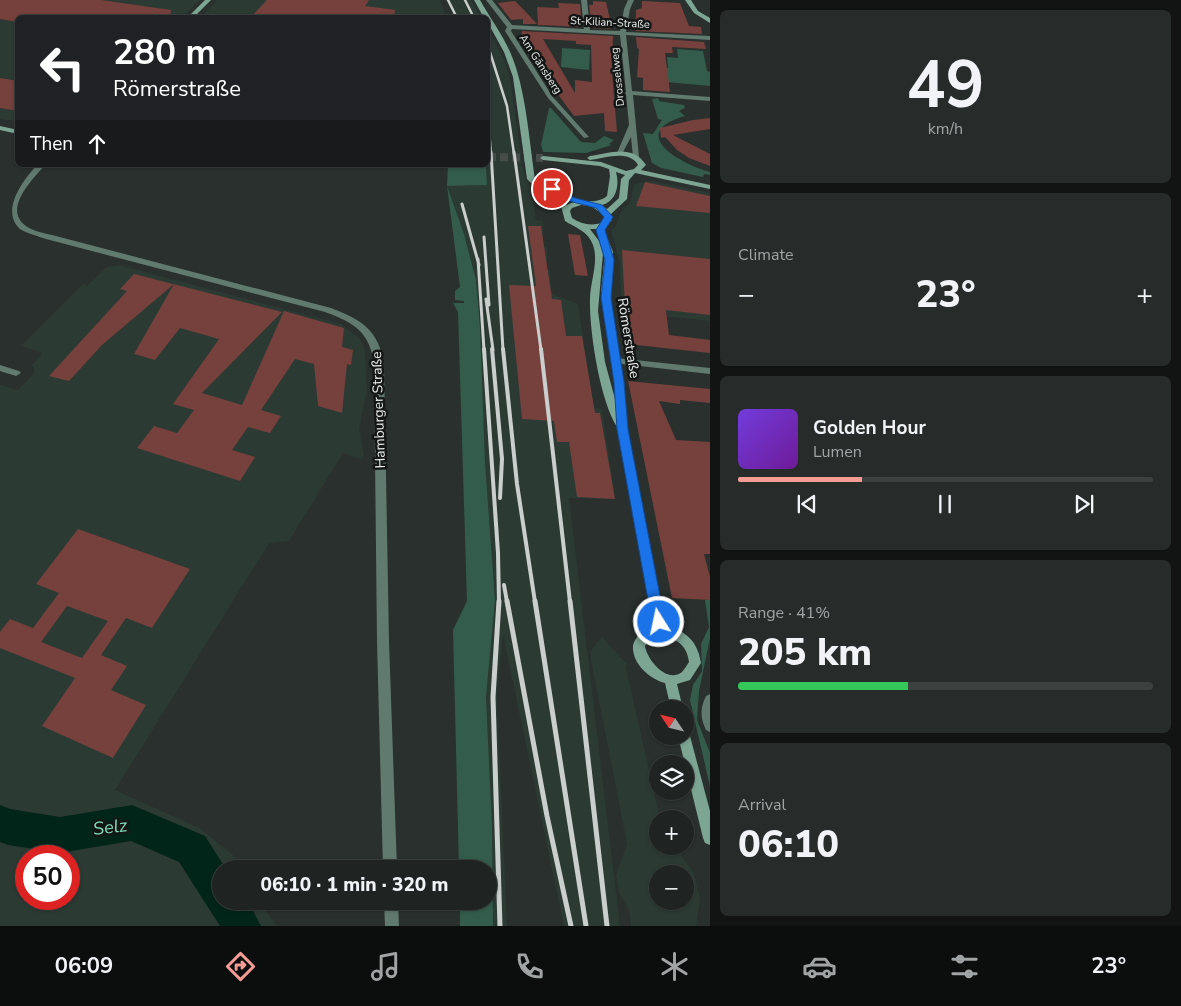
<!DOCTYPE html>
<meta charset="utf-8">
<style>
body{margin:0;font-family:"Nunito Sans",sans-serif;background:#272c2a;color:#f1f3f6;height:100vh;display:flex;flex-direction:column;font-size:19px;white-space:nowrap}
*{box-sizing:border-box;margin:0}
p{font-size:16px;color:#a1a4a5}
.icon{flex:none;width:28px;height:28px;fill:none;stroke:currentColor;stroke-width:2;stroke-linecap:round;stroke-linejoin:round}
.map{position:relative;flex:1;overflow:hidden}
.side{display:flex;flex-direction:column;gap:10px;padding:10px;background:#111413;width:471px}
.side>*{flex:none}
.hud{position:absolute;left:15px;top:15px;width:475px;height:152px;border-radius:8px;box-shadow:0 1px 4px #0004,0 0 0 1px #3c4140;background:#202124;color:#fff;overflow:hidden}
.needle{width:32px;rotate:305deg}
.buttons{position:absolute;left:649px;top:700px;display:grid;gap:10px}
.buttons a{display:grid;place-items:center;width:45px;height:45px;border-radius:50%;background:#1f2422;box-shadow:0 1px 4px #0004,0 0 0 1px #3c4140;font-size:25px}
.speed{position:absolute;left:15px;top:845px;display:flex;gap:10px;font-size:25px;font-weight:700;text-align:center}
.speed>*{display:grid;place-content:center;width:65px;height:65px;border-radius:50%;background:#1f2422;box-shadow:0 1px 4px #0004,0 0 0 1px #3c4140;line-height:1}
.speed .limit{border:8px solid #d22;background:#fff;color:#111}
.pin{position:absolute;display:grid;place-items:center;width:42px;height:42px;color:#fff;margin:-21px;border:2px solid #fff;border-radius:50%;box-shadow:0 1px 5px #0007}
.me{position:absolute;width:55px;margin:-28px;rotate:350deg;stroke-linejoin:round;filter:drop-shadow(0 0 4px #0008)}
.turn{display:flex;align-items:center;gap:18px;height:105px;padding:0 15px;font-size:22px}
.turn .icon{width:65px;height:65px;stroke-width:2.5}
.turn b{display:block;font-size:35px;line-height:42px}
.then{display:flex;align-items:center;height:48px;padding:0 15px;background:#0003;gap:10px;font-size:19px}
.big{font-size:38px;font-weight:800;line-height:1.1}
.side .widget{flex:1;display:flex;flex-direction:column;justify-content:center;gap:8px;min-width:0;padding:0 18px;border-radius:8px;background:#272c2a}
.side .dial{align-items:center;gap:0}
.dial b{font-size:65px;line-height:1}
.song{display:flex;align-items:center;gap:15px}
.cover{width:60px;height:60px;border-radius:8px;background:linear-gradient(135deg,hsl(260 70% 55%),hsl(280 70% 35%))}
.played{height:5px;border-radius:2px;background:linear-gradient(90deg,#f59c94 30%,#3c4140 30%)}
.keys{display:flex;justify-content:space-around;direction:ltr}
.heat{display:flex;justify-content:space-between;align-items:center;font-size:28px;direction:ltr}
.charge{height:8px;border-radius:4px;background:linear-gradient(90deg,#34c759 41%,#3c4140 0)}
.trip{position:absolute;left:212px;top:860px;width:285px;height:50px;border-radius:25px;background:#1f2422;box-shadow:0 1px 4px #0004,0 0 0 1px #3c4140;font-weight:800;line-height:50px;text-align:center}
.tabs{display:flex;height:80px;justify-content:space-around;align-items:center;background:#0c0e0e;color:#a1a4a5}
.tabs .icon{width:35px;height:35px}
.tabs .active{color:#f59c94}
.tabs b{font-size:22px;color:#f1f3f6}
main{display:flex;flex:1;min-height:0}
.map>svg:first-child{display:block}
</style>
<main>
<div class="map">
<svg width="710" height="926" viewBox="0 0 710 926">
<rect width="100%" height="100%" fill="#29302d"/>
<!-- built -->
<path fill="#2c3a34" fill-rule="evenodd" d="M0,0H200L182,17L18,18L17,121L0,119Z
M217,0H440L446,17L200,18Z
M446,0H471L481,17H455Z
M488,29L505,62L510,78L523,170L527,182L536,193L532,195L536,220L543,221V245L547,248V268L550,271L552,294L578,304L594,408L602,409L615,499L569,498L620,926H564L503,635L497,697L507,926H493L492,826L486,697L495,600L485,462L480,327L476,280L464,234L447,186L487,185Z
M652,181L710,193V321L626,312L621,302L620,263L611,230L616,226L619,215L630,202L634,184Z
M119,265L341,324L361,340L365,352L367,390L359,429L364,456L361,459L343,453L289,541L269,543L115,790L201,829L234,856L241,869H221V901H258L277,926H0V385L18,390L35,372L32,365L42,353L21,346L83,284L87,286L107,267ZM26,856H69V899H26Z
M602,637L627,664L626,668L660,819H658V846H670L680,854L694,873L700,899L696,926H631L629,910L619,893L616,875L627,844L591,660V650ZM658,874H685V901H658Z"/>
<!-- green -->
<path fill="#335c4c" d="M562,48L590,50L589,70L561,67Z
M677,49L703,51L707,71L710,72V86L655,81L660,67L668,68L667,57L678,58Z
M658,98L659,101L684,105L685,108L679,111L685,116C626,133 680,164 710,172V175L704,174L703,177L661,168L652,163L643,133L653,134L662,120L658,119L652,99Z
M549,108H551L581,142L595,143L604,136L614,140L609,144L612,145L586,153L543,152L541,145Z
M448,165H486L487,185L447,186L464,234L476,280L480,327L485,462L495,600L486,697L492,826L493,926H460V901H489V869H459L453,630L467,601L458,312L453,303H464V301L455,300V291L460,287L447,186Z
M705,600H710V638L699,691L697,720L710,753V786L690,700L693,685L702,671L701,644L709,627Z"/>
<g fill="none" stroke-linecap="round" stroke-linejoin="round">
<!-- river -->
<path fill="#02251a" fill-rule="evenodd" d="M0,805L10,809L60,817L132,805L205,836L226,869H221V901H248L261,926H220L179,862L131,841L60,853L8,845L0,842Z"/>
</g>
<!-- building -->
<path fill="#76403c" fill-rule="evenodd" d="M0,0H101L171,10L170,18H18V22L0,19Z
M267,0H369L365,6L395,10L394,18H250Z
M515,1L524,10L537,24H523V19L511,20L498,3Z
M593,1L606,2L612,29L592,28L589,5H593Z
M642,1L680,3L689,26L701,27L702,34L636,31V10L642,8Z
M558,3L580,4L582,27L538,25L537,7L559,8Z
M522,31L613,36L612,72L617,132L605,131L604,113L574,116L542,73L521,38ZM543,39L576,41V44L591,45L592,82L575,80V93Z
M636,37L704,42L706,49L672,47L673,53H665L670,92L643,90V78L637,77L639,49L637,48Z
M0,78L18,81V111L0,108Z
M710,118V129L673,135L710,154V166L689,158L677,150L665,137L661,138L660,128L693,120Z
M645,182L710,196V213L636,206Z
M528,226H541L552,299L561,300L566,336H582L595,413H600L615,499L577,497L569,442H557L554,421L522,419L509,285L536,286Z
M568,234L580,235L588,276L575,275Z
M622,250L710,259V315L666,310L669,335L710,340V353L627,344Z
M134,274L282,312L202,393L242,405L284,311L344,328L342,347L353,350L351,365L347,364L342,413L318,406L314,364L295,359L261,410L281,416L270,433L248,427L232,450L255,457L240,481L137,448L154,426L177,433L194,410L173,404L219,339L180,328L155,360L134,354L174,284L102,345L69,381L49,376L127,291L120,289Z
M628,381L710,389V403L680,400V404L659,401L676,440L710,442V554H704L710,577V600L672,598Z
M78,529L190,569L152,628L126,618L101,655L127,666L111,690L146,705L113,758L42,726L75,678L0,648V632L10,619L33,628L59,593L36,584ZM67,606L108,621L82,658L41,642Z"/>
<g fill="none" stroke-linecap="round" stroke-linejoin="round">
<!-- secondary-tunnel -->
<path stroke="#464c49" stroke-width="8" stroke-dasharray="8 4" stroke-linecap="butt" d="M488,157L543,158"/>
<!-- street -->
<path fill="#617a6f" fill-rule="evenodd" d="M486,0H492L512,25L584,29L581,0H587L590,30L620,31L624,9L628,0H634L630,9L626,32L710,36V40L626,35L632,91L710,97V101L633,95L639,157L636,159L633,157L631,137L622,154H618L617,153L629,125L626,94L625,93L626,92L620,35L512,29L511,31L552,96L589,137L584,138L548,98L505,31L507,27Z
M37,165H45C33,179 2,209 26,226C33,231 43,233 52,235L331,308C362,320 379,330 384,365L389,641L397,869H383L377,641L374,365C370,332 355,323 325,312L46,239C38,236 28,234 20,229C0,211 23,180 37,165Z
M616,358L710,368V374L613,363L612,361L613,359Z
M0,365L19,371L21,373L16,376L0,371Z
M710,694V732L706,730C700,718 700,708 706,696Z
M384,901H398L399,926H385Z"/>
<!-- secondary -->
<path fill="#7ca594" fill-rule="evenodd" d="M205,0H211L193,18H187Z
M474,0H480C490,18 503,35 511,54C526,90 529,139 535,179C544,189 558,194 567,205C581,197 595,206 607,196L610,176L609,169L600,166L543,160L540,158L543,156L601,162L626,171L634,169L638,165C629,149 605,158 590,160L587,158L590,156C610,153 633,144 646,165L641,170L710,185V189L635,173L629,180L627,199L611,214L612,220L604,230L613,252L609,293L624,382L627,429L665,626C686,630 698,642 701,663L690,680L677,684L683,709H671L665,683C650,679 632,664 633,646C633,642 638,636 640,632L654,627L617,427C600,401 589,330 590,299C590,282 599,262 593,245C588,231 576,228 565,221L561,206L537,189L527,179L513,77L504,52L488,23V18H484ZM616,172L625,175L621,179L619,198L607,209L602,205C616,201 620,186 616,172ZM581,205L591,206L604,215V220L602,223C590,226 581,224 572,218L570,211L572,208ZM590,229H597L596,230L605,252L601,293L614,382L615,399L605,362L598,311L603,253L599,241ZM660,635C676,638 687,645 689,662C687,665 684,670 682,672C666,684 647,659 645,646L649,639Z
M685,0H691L698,11L710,18V23L694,13Z
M0,126L18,130V134L0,130Z
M685,730L688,732L690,736L710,811V845L705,843L703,838L678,736H685Z"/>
<!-- rail-far3 -->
<path stroke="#cacfcd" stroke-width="2.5" d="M448,0L457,18
M465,0L474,18
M488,46L507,106L514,154
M488,117L491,154"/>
<!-- rail-far2 -->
<path stroke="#cacfcd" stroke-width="3" d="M491,152L503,350
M514,152L541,350
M462,204L479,265
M484,237L489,305
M478,259L484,350
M486,299L493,350"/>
<!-- rail-far1 -->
<path stroke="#cacfcd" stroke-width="4" d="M484,349L498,553L499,602
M492,349L502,459L500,498
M503,349L517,484L535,602
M541,349L570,602
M504,585L507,602"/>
<!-- rail -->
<path stroke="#cacfcd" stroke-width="5" d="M499,601L493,697L500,926
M507,601L547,816L571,926
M535,601L586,926
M570,601L607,926"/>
</g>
<!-- route -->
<path fill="#1a73e8" stroke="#114b97" d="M549,187H555L575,198L602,205L613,217L605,230L614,260L611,298L624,382L628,429L665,622L663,627H654L652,622L617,429L614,382L601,298L605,260L596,230L604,217L596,208L569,201L549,191Z"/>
<g text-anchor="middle" stroke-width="5" stroke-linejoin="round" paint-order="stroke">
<!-- far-street labels -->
<g font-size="11" fill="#e7ecea" stroke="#141716">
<text transform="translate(610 22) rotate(3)" y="4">St-Kilian-Straße</text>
<text transform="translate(541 64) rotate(57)" y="4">Am Gänsberg</text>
<text transform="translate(617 77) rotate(-96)" y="4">Drosselweg</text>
</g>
<!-- street labels -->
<g font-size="14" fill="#e7ecea" stroke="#141716">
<text transform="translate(629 338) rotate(81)" y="5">Römerstraße</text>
<text transform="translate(378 410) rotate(-92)" y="5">Hamburger Straße</text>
</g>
<!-- near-water labels -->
<g font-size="18" font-style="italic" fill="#7edfba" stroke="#141716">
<text transform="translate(110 827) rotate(-7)" y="6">Selz</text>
</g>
</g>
</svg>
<div class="buttons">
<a><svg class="needle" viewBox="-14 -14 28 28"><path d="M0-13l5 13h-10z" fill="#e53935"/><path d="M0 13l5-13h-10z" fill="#a1a4a5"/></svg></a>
<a><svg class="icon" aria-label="layers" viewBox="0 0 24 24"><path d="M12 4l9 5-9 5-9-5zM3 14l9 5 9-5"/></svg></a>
<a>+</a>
<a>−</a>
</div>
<div class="speed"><div class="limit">50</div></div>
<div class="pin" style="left:552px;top:189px;background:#d93025"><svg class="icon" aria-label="arrive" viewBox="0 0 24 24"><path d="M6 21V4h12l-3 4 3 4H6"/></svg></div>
<svg class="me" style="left:659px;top:622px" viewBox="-20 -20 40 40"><circle r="17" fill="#1a73e8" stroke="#fff" stroke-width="3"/><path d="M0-11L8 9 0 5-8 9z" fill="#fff"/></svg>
<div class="trip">06:10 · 1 min · 320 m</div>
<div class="hud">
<div class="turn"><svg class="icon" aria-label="left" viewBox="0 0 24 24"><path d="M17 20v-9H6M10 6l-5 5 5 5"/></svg><div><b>280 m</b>Römerstraße</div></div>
<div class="then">Then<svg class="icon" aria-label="ahead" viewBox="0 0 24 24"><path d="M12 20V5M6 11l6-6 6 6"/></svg></div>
</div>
</div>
<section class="side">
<div class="widget dial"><b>49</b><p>km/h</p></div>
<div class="widget"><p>Climate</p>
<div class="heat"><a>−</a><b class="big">23°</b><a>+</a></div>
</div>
<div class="widget">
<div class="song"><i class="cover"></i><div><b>Golden Hour</b><p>Lumen</p></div></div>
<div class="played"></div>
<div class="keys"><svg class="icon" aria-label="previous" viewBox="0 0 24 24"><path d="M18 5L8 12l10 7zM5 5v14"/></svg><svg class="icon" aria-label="pause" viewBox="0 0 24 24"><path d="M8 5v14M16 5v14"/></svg><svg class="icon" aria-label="next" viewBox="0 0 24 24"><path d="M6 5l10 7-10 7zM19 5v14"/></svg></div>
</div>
<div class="widget"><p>Range · 41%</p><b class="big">205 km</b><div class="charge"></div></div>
<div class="widget"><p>Arrival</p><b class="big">06:10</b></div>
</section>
</main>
<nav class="tabs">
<b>06:09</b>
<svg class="icon active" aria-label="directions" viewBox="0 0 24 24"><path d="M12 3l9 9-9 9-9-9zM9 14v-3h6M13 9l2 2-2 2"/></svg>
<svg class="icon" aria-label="music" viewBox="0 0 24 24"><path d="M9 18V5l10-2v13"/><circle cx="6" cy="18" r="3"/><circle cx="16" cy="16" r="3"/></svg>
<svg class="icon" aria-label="phone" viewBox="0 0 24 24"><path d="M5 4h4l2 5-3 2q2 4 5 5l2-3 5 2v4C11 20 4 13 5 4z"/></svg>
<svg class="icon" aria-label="climate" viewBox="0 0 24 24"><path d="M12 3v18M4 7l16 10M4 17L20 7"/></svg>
<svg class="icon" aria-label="car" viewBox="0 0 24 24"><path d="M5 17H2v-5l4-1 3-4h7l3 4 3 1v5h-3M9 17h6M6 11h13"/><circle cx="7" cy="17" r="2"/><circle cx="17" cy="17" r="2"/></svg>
<svg class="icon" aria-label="filters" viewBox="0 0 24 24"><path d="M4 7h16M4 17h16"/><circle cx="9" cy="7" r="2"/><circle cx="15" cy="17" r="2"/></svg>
<b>23°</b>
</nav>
